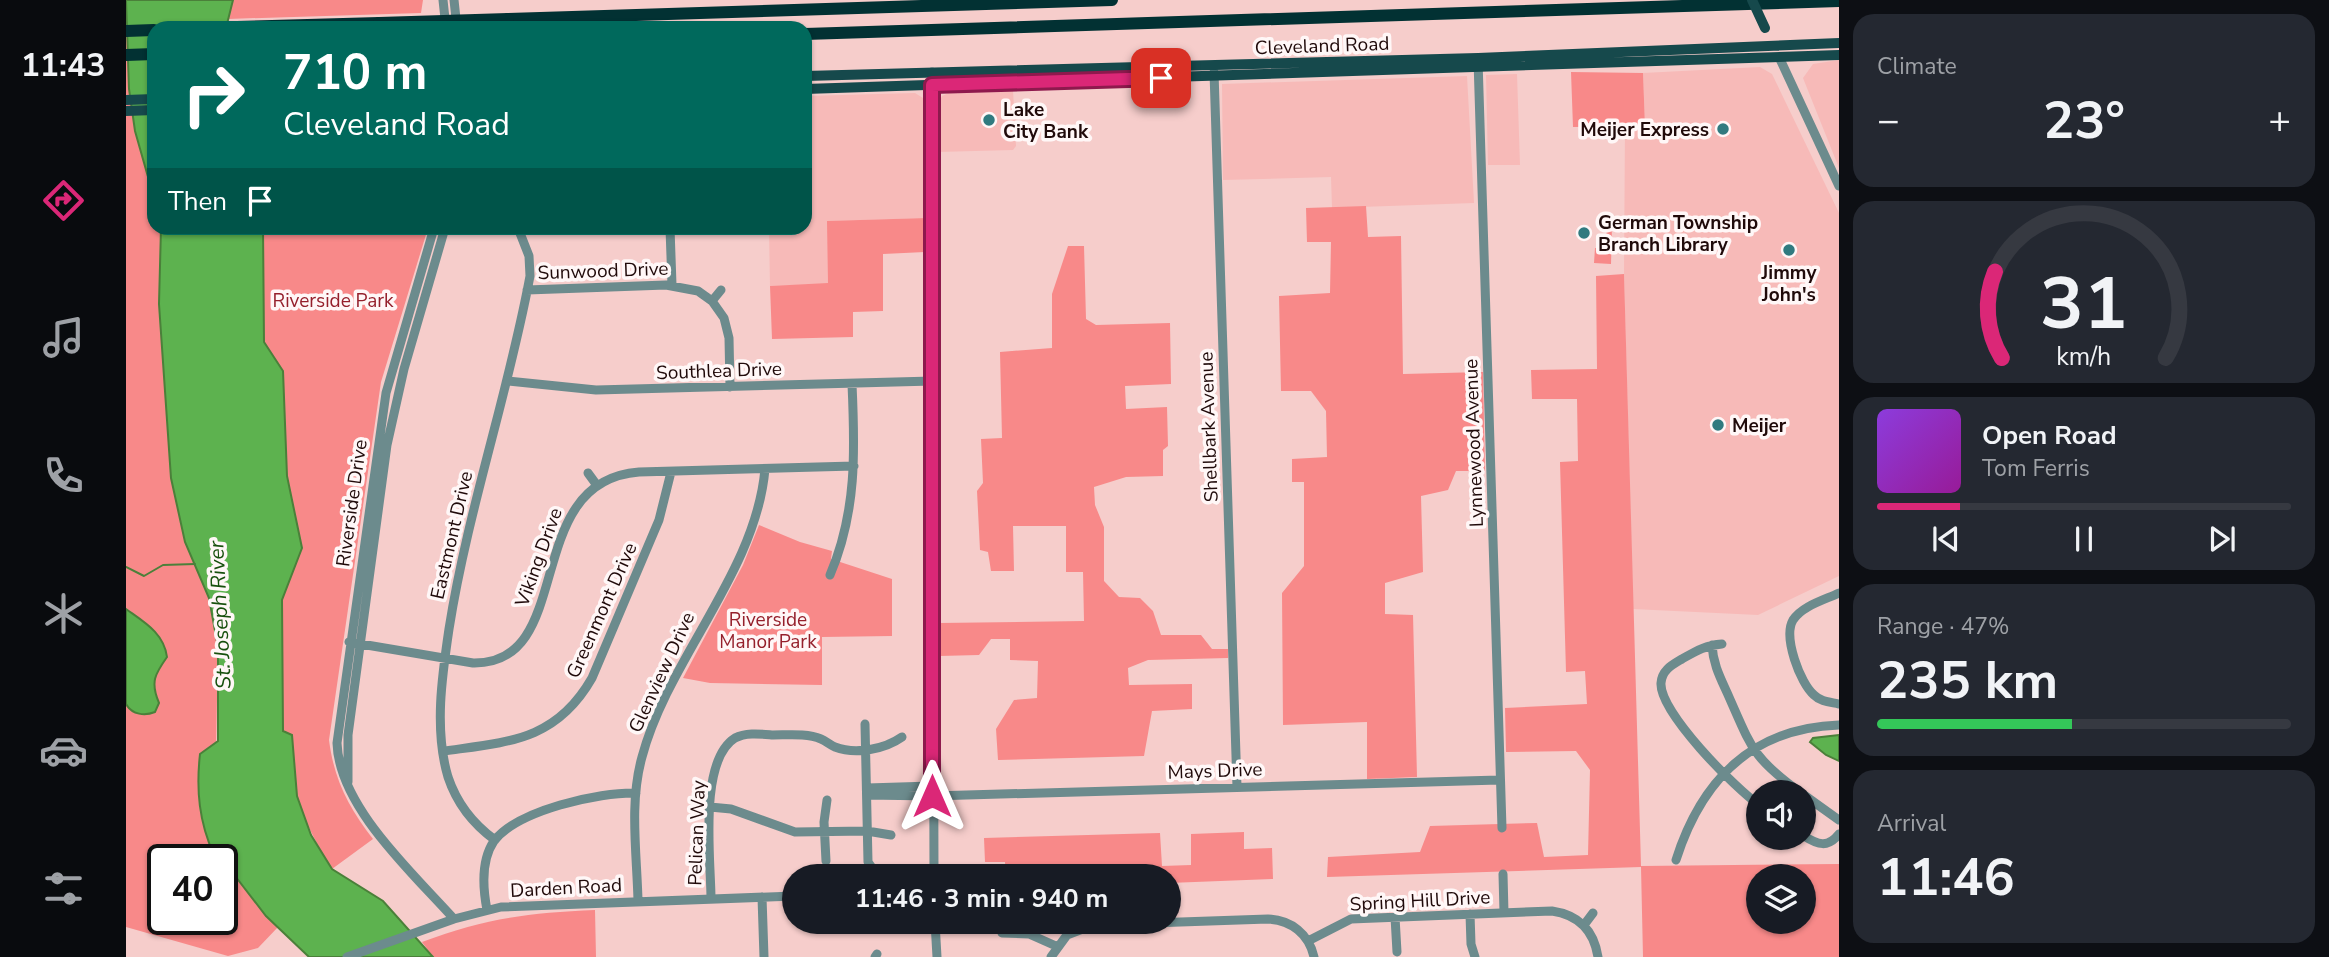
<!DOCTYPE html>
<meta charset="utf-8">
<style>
body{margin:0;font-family:"Nunito Sans",sans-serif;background:#242831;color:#f1f3f6;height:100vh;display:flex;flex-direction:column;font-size:26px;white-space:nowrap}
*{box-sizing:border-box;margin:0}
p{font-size:23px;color:#9ea1a6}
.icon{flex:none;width:38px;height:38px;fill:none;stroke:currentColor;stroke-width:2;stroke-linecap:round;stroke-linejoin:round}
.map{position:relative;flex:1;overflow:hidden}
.sheet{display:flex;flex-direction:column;gap:14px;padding:14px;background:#0d0f14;width:490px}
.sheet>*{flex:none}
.guide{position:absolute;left:21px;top:21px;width:665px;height:214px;border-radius:21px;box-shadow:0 2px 5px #0004;background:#00695c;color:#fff;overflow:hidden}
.buttons{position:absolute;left:1620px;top:780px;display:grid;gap:14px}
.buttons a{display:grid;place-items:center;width:70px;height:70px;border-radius:50%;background:#171b24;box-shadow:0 2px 5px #0004;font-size:35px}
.speed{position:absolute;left:21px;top:844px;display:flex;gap:14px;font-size:35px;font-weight:700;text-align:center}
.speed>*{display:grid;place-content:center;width:91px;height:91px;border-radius:50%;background:#171b24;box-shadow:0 2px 5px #0004;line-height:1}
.speed .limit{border:4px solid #111;border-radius:10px;background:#fff;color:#111}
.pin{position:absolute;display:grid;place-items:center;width:60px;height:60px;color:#fff;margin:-30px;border-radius:14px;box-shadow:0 4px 10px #0006}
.me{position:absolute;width:77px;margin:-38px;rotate:0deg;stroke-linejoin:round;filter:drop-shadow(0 0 5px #0008)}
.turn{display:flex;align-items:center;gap:24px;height:147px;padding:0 21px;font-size:32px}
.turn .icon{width:91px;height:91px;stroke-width:2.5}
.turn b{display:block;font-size:49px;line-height:60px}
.then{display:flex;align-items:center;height:66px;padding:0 21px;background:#0003;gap:14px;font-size:26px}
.big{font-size:52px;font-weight:700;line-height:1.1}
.sheet .tile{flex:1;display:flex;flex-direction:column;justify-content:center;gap:10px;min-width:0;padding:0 24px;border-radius:21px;background:#242831}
.sheet .dial{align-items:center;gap:0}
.dial svg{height:182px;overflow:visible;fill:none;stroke:#363941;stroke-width:7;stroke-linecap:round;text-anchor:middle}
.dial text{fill:#f1f3f6;stroke:none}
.song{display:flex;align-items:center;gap:21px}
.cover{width:84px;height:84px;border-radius:10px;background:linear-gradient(135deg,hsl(270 70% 55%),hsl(300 70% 35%))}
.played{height:7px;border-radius:4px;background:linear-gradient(90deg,#db2777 20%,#363941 20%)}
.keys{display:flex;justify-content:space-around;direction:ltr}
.heat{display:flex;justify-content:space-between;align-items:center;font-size:38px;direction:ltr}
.charge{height:10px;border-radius:5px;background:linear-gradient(90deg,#34c759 47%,#363941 0)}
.trip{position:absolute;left:656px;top:864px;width:399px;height:70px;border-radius:35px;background:#171b24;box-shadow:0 2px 5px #0004;font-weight:700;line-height:70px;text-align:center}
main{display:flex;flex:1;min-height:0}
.dock{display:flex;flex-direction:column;width:126px;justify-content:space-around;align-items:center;background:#090b0e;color:#9ea1a6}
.dock .icon{width:49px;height:49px}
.dock .selected{color:#db2777}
.dock b{font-size:32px;color:#f1f3f6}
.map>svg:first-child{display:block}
</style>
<main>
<nav class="dock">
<b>11:43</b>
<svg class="icon selected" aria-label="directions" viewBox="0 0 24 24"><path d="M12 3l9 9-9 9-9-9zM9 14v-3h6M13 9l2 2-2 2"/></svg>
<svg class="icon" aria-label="music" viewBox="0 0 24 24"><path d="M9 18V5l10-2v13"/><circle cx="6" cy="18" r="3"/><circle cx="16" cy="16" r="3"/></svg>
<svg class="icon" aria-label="phone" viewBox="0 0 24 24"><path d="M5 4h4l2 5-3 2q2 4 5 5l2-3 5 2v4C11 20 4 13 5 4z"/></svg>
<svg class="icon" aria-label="climate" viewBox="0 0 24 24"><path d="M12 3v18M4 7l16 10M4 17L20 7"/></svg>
<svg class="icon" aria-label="car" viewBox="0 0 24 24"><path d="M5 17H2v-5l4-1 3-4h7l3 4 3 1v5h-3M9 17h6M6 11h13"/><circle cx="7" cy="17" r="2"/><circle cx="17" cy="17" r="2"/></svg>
<svg class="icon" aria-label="filters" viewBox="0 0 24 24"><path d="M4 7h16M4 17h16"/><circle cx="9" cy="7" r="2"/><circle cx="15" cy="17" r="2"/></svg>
</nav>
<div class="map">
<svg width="1713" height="957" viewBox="0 0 1713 957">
<rect width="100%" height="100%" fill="#f6cdcb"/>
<!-- built -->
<path fill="#f7bab8" d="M1713,60V168L1677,78L1687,64Z
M1634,67L1646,74L1713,213V576L1632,615L1507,609L1498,274L1499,126L1519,125L1517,73Z
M1391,74L1394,165H1362L1360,75Z
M1341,76L1348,203L1206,208L1205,177L1097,180L1096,84Z
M887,90L890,146L887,150L811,152L813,102L816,96L825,92Z
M789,93L797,98L800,107V218L702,221V284L644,286L643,228H679V96Z"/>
<!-- green -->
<path fill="#f88989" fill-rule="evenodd" d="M0,0C6,31 0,62 4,93C10,139 28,182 28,228H35L33,304L45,478L59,542L83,598L92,647L88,855L92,859H37V919H96V863C118,881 131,908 153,926L132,948L102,956L0,927Z
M107,0H297L295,13L101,19Z
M1445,72L1517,73L1519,126L1447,127Z
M1240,206L1242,237L1275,236L1277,374L1357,372L1359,471H1330L1322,490L1295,496L1297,572L1259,583V614L1287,615L1291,777L1241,779V722L1157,725L1156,593L1178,566V482H1166V459L1201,457L1200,411L1185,391H1155L1153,296L1204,293L1205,242H1181L1180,208Z
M800,218L799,252L757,254V311L727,312V337L646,339L644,286L702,283L701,221Z
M1480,225L1486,226L1485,264L1468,263L1469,248H1473V241H1481Z
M137,228H302L255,382L203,740C208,780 223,808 247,839L206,869C192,846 180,825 172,800C165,774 175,755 157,731L156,599L176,548L161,476L157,371L138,342Z
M942,246H958L960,319L970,325L1044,323L1045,384L999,386L1000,409L1041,407L1042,446L1037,450V476L1000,477L968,487L969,505L978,527V581L993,597L1014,598L1027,611L1035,635H1075L1086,649H1102V658L1022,660L1002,668L1003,685L1066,684V709L1026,711L1018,756L872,760L870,729L888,700L911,698L912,661L884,660V639H865L853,655L813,656V623L958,621L957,572H940V526H887L888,571H865L862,552L854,550L851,491L857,483L855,439L876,438L874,352L926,348V294Z
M1498,274L1515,866L1713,864V957H1517L1515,867L1201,877L1202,857L1294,852L1304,826L1411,823L1418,857L1462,855L1464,770L1450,751L1380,752L1379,708L1461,704L1459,671L1440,672L1434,462L1452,461L1451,399H1406L1405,370L1471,369L1470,276ZM1633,877H1678V922H1633Z
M633,525L674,542L706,551L705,559L766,579V636L696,637V685L584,683L557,678L617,565Z
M1118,832V849L1146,848L1147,879L1043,883V877H880L879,862H859L858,838L1034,833L1036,866L1065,865V834Z
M469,910L470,957H307L296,942C359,918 403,913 469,910Z"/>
<!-- water -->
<path fill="#5db24f" stroke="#4b803a" stroke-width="2" d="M0,0H107L100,28H28V198L9,131L3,89Z
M35,228H137L138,342L157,371L161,476L176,548L156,600L157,731L166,735L171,796L185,835L206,869L257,901L307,957H183L140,916L96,859L88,855C73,822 70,790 74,754L92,741V647L83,598L59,542L45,478L33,304Z
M0,609C18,622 38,633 41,657C29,674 24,682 33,703L29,712C19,716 6,715 0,704Z
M1713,735V761L1700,755L1684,742L1687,738Z"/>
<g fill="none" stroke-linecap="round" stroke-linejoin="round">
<!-- stream -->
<path stroke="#4b803a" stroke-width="2" d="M0,567L18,576L37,565L69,564"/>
<!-- minor -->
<path stroke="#6c8b8d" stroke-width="9" d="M317,0L320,28
M328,0L331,28
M1653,57L1713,186
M1352,60L1376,828
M806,72L808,877
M1088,72L1111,787
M308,228L260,393L211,743C213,807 287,873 328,919
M544,228L546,285
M401,290L540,285L572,291L586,301L598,318L603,338L604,387
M586,301L595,290
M381,381L470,390L807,381
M462,473L470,484
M704,575C731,512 729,450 726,384
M1713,593C1698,600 1676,606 1667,620C1657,637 1674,683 1688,695C1695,702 1704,702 1713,704
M223,642L347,663C452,665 393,481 513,472L728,466
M1596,644C1580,645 1570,651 1556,659C1546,665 1536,670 1535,683C1533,712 1609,788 1633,805
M1586,645C1587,665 1595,679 1603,697C1626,749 1627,758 1675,793
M739,724L742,862L747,869L755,873
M318,751C382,742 430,741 466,678L533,520L545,472
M222,782V735L261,445L278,369L319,228
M741,788L806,786
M741,795L806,796L1373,780
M1678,795L1713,820
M584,807L605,809L669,832L741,831L765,835
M1678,836C1692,845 1702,848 1713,834
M369,840C347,824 331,804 322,777C308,730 316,676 323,629C342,509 382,395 404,276L403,256L392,228
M1550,860C1575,781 1626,728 1713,725
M700,861L698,822L701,800
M1377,874L1378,913
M636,897L638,957
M585,899C585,861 572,761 609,738C620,732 635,734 647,735C662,735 681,733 695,739C700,741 704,745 709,747C730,755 759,749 776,737
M512,901C511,855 503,803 516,757C542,659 630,572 639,469
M361,910C357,889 355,860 368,841C392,810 473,792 510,793
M1344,914L1345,944L1349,957
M1269,917L1271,952
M809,922L811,957
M1458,925L1467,913
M876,933L903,934L930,946
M1182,941L1225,919L1426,911C1453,915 1468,931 1472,957
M221,957L328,919L375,907L668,896
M749,957L751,954
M925,957L941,935L967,925L1142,919C1165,920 1183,934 1188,957"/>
<!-- major -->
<path stroke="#16494c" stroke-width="10" d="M679,76L1352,58L1713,43
M679,89L1713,55
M0,100L28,99
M0,111L28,110"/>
<!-- highway -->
<path stroke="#023133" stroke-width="12" d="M382,19L986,0
M73,28L253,23
M0,31L28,30
M679,34L1713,1
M0,55L28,54"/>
<!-- major-bridge -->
<path stroke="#16494c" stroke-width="10" d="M1626,0L1639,28"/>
<!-- highway-bridge -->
<path stroke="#023133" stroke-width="12" d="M253,23L382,19"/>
</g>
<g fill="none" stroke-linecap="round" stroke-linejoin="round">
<!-- route casing -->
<g stroke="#8e194d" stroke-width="18">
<path id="route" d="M806,796V85L1035,78"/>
</g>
<!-- route -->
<use href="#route" stroke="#db2777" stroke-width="12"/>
</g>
<!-- markers -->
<g fill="#317a7f" stroke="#fff7f7" stroke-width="2.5">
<circle cx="863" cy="120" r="7"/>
<circle cx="1597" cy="129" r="7"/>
<circle cx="1458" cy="233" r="7"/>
<circle cx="1663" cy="250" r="7"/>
<circle cx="1592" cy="425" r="7"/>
</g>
<g text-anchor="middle" stroke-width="7" stroke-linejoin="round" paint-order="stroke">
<!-- street labels -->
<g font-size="19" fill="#200a0a" stroke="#fff7f7">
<text transform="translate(1196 45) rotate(-2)" y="7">Cleveland Road</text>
<text transform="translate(477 270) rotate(-2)" y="7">Sunwood Drive</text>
<text transform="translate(593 370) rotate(-2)" y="7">Southlea Drive</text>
<text transform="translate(1082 427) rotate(-92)" y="7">Shellbark Avenue</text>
<text transform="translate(1347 443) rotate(-92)" y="7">Lynnewood Avenue</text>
<text transform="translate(225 503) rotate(-82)" y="7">Riverside Drive</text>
<text transform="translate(325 535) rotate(-77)" y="7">Eastmont Drive</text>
<text transform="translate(412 557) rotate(-70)" y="7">Viking Drive</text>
<text transform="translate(475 610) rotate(-66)" y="7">Greenmont Drive</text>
<text transform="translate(535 672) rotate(-65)" y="7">Glenview Drive</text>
<text transform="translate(1089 770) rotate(-2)" y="7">Mays Drive</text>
<text transform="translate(570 833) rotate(-88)" y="7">Pelican Way</text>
<text transform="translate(440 887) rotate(-3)" y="7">Darden Road</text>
<text transform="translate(1294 900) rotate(-3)" y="7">Spring Hill Drive</text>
</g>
<!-- poi labels -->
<g font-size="19" font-weight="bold" fill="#200a0a" stroke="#fff7f7" text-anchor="start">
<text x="877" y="116">Lake<tspan x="877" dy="22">City Bank</tspan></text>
<text x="1583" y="136" text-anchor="end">Meijer Express</text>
<text x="1472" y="229">German Township<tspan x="1472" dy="22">Branch Library</tspan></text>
<text x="1663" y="279" text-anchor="middle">Jimmy<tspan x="1663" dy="22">John's</tspan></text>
<text x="1606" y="432">Meijer</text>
</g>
<!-- park labels -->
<g font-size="19" fill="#95202c" stroke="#fff7f7">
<text x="207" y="307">Riverside Park</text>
<text x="642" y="626">Riverside<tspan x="642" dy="22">Manor Park</tspan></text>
</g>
<!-- water labels -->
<g font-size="21" font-style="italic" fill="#17500d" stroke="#fff7f7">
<text transform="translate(94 615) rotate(-93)" y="7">St. Joseph River</text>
</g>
</g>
</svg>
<div class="buttons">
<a><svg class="icon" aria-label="sound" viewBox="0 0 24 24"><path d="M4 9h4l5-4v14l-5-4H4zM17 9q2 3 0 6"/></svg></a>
<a><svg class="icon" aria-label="layers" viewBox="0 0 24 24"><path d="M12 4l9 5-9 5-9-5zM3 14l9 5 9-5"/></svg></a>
</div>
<div class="speed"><div class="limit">40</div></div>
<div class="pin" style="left:1035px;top:78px;background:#d93025"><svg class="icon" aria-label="arrive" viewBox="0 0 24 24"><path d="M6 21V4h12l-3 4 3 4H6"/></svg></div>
<svg class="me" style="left:806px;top:796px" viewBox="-20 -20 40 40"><path d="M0-17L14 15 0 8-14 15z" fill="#db2777" stroke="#fff" stroke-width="4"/></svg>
<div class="trip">11:46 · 3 min · 940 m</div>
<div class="guide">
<div class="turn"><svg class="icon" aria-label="right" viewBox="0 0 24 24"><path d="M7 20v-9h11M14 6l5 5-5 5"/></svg><div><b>710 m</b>Cleveland Road</div></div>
<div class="then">Then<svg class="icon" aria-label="arrive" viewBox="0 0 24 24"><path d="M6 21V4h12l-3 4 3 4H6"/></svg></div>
</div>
</div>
<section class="sheet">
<div class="tile"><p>Climate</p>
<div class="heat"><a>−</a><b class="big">23°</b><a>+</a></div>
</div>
<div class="tile dial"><svg viewBox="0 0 100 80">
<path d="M14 69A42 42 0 1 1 86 69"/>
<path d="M14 69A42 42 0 0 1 11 31" stroke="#db2777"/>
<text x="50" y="56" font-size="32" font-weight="700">31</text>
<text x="50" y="72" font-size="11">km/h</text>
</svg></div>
<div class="tile">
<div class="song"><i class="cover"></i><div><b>Open Road</b><p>Tom Ferris</p></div></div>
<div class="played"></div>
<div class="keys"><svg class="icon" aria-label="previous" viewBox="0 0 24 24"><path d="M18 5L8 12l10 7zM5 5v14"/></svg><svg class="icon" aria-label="pause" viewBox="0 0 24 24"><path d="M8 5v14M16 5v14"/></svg><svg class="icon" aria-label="next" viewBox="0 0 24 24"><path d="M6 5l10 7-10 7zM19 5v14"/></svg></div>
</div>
<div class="tile"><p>Range · 47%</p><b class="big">235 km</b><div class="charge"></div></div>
<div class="tile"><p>Arrival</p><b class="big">11:46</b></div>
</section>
</main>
